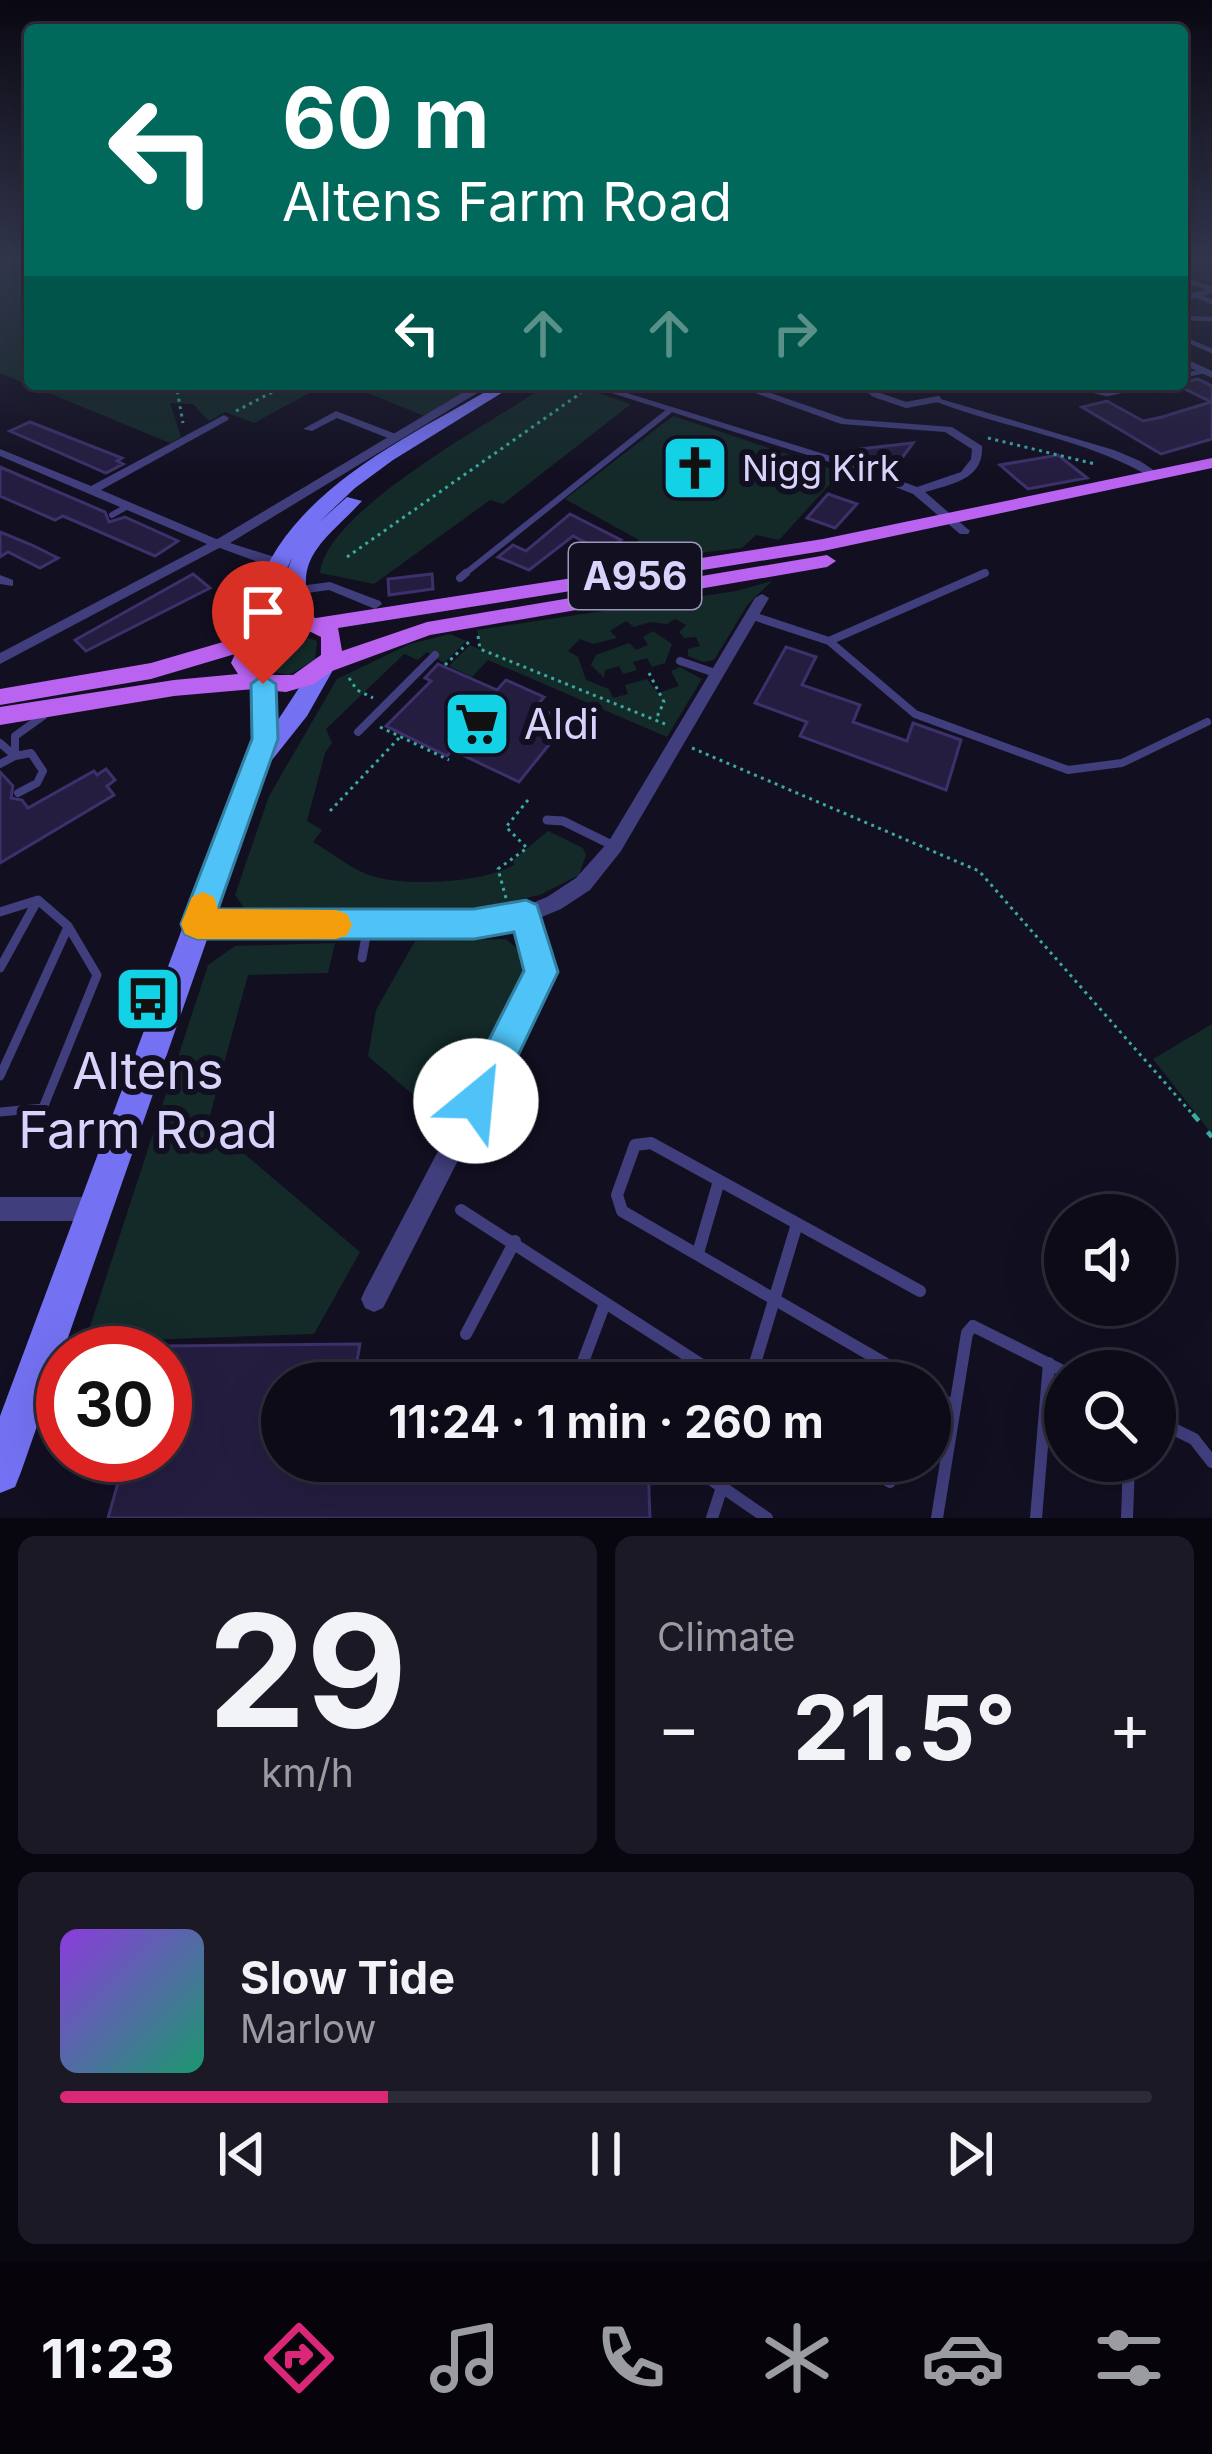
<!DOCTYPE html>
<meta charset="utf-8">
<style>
body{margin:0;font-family:Inter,sans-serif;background:#1c1926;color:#f1f3f6;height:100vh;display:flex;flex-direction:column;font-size:45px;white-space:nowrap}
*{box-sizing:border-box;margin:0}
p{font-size:39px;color:#9b9ba2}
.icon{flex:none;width:66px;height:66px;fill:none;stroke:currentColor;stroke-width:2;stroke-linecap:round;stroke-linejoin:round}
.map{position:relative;height:1518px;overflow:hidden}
.panel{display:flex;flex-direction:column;gap:18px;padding:18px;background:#08060e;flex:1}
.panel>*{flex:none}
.hud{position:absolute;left:24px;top:24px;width:1164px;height:366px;border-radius:12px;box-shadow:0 12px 48px #0002,0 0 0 3px #2e2b38;background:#00695c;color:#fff;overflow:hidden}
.controls{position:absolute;left:1044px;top:1194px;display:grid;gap:24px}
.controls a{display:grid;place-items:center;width:132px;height:132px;border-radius:50%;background:#0e0b19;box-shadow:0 12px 48px #0002,0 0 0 3px #2e2b38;font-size:60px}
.speed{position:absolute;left:36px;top:1326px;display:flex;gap:24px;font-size:60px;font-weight:700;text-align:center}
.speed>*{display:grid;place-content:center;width:156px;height:156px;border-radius:50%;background:#0e0b19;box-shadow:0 12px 48px #0002,0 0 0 3px #2e2b38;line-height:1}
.speed .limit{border:18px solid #d22;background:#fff;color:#111}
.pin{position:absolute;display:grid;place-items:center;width:102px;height:102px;color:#fff;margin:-123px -51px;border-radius:50% 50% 50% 0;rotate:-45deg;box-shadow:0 0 12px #0007}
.pin .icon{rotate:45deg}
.me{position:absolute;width:132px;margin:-66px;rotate:28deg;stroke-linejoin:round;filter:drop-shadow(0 0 9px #0008)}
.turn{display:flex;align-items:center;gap:42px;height:252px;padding:0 60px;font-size:54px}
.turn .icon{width:156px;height:156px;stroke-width:2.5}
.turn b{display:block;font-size:84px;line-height:102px}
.lanes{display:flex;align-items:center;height:114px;padding:0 60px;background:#0003;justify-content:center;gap:60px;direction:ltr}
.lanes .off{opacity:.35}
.big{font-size:90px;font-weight:700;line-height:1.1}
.panel .tile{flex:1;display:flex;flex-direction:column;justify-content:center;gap:18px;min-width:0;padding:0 42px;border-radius:18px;background:#1c1926}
.panel .dial{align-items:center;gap:0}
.dial b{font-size:156px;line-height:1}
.song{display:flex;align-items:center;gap:36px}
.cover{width:144px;height:144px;border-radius:18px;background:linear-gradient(135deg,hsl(270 70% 55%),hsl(160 70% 35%))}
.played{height:12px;border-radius:6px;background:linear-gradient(90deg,#db2777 30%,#2e2b38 30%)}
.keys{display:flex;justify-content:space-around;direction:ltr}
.heat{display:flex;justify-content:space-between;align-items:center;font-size:66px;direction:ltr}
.panel .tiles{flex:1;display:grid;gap:18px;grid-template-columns:1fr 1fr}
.tile:last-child{grid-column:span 2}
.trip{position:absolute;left:261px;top:1362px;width:690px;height:120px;border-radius:60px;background:#0e0b19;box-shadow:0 12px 48px #0002,0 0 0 3px #2e2b38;font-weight:700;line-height:120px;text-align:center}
.tab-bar{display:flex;height:192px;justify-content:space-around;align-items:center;background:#06040a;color:#9b9ba2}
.tab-bar .icon{width:84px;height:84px}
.tab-bar .active{color:#db2777}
.tab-bar b{font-size:54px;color:#f1f3f6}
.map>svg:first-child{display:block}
</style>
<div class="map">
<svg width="1212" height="1518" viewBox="0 0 1212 1518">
<rect width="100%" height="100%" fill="#120f21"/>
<!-- green -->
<path fill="#132a29" d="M0,260H30V384H326L254,423L225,412L209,421L193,404L170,403L181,437L170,443L0,373Z
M346,384H477L424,416Z
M549,384H571L631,404L503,504L490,500L374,584L320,573C326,510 495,420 549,384Z
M673,416L841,472L779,540L756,535L742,548L609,563L639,540L565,499Z
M772,581L748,604L714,660L703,662L688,656V649L700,646L696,637L684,638L679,632L686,625L675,619L667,624L650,622L634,627L626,621L610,631L617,638L593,644L580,639L568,651L578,657L586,680L609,689L613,698L628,694L625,685L647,679L658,693L679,686L671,671L680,667L702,679L667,737L488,660L472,677L449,666L470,645L481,650L477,630L736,591Z
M653,631L672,644L665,663L652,667L647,658L633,662L637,670L623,674L619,666L605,670L604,678L591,665L596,655L629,643L636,650L648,645L643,637Z
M294,633L317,641L315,660L289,675L263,670L260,651L274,639Z
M450,634L466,641L444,663L427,652L418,660L404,654L326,729L332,743L325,753L307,821L322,830L313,842C331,852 352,870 372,876C407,887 482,883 514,865L513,860L548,831L583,848L586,855L579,875L540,895L481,907L244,908L235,895L269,796L337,679L410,644Z
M506,939L524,954L529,971L441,1119L368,1056L376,1010L415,941Z
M335,943L328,973L248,975L208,1123L360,1252L314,1334L85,1342L208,965L235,946Z
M1212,1024V1134L1153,1059Z"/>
<!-- building -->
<path fill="#241d40" stroke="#3c316a" stroke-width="3" d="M1198,379L1212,386V439L1161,454L1082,407L1107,401L1143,421L1162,417L1211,402L1175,384Z
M30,422L122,458L117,461L123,464L106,473L10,431Z
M913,443L891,473L853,458L860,449Z
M693,453L719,462L698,482L670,474Z
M1058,455L1087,478L1028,489L1000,465Z
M0,467L105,512L109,522L125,517L178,541L155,556L63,516L55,520L0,496Z
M828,494L857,504L835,528L807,518Z
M570,514L621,540L604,552L573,536L529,570L498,557L513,545L526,551Z
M0,532L32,545L58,558L40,568L8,552L0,557Z
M193,574L210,588L86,651L75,640Z
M432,574L433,589L389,595L388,579Z
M786,647L816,657L802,685L860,705L853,722L907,741L913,723L961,740L946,790L800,736L807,722L755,703Z
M438,664L497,690L506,680L544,697L536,707L568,721L519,782L452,750L447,756L386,726L431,681L425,678Z
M106,769L115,780L107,786L114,795L0,863V772L13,786L11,798L22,800L28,808L94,771L97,775Z
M360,1344L353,1383H282V1461H648L650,1518H108L126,1455H165V1346Z"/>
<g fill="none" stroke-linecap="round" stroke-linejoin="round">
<!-- path-far1 -->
<path stroke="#39a9a1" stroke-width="3" stroke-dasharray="3 4.5" stroke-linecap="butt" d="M176,384L183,423
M236,411L288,384
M988,438L1095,464
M347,557L581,393
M478,636L480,649L665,724
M445,665L472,639
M649,673L664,702L656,719
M349,678L357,690L373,698
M380,727L449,760
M692,748L979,871L1195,1117
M330,811L399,738
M506,898L498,869L527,848L506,827L528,800"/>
<!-- path -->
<path stroke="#39a9a1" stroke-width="4.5" stroke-dasharray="9 14" stroke-linecap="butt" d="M1193,1114L1212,1137"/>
<!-- service-far4 -->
<path stroke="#403e7c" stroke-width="4.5" d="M1182,279L1212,289
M1195,295L1212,302
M1182,318L1212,319
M1182,338L1212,351
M1182,376L1204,371
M856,384L880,397
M1066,384L1107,394L1153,384
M1006,390L1011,384"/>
<!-- service-far3 -->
<path stroke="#403e7c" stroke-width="6" d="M874,394L906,405L938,399
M112,515L128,506
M572,563L576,576
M462,576L669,411
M978,576L985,573"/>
<!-- service-far2 -->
<path stroke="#403e7c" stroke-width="8" d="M575,573L578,583
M460,578L466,573
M753,616L829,641L985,573
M829,641L915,714L1068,770L1122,763L1207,722
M680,661L715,673
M358,732L435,655
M0,743L15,756L0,764
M18,793L37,783L43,771L31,753L15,756V736L43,716"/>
<!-- service-far1 -->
<path stroke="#403e7c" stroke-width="9" d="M547,820L563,821L612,845
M0,912L38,900L68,926L97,975L43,1108L0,1112
M362,958L368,925
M0,968L37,901
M0,1076L68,927"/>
<!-- service -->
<path stroke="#403e7c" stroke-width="12" d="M461,1210L730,1383
M698,1253L719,1181
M466,1334L515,1241
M575,1383L604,1306
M749,1383L797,1224
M919,1383L622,1211L617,1195L635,1145L651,1143L920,1291
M930,1391L955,1408
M1155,1420L1194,1439L1212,1462
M684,1461L722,1487L729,1461
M856,1461L890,1482
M712,1518L722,1487L767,1518
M937,1518L967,1333L973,1326L1065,1372
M1036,1518L1049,1363
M1127,1518L1129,1461"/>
<!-- minor -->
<path fill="#403e7c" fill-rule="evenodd" d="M1212,288V293L1182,302V296Z
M1182,357L1212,371V378L1182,364Z
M583,384H598L850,462L917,487L961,472L971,459L972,449L945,432L841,424L730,384H745L846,419L952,427L982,446C984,479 952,484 925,492L970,531L968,534H960L913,494L842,466Z
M934,397L1114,450L1140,461L1164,477L1154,479C1087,439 1007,429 934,401Z
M336,411L401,436L402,438L393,440L337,418L312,431L303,429Z
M224,415L229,418L228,420L101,490L221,541V547L0,664V653L207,544L0,456V449L91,486Z
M0,575L13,580V586L0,584Z
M330,582L380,601L382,604L375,609L329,590L292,595L285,591L292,587Z
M762,594L769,598L621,851L590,890L561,909L537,919L551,963L545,989L383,1308L374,1312L365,1308L361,1299L365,1290L528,980L531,963L519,925L474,933H197L190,930L187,924L190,918L197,915H474L525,906L547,897L576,878L609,841L755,598Z
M0,1197H95L104,1200L107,1209L104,1218L95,1221H0Z"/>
<!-- tertiary -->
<path fill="#403e7c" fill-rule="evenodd" d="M477,384H492L230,543L300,565V573H288L209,544Z"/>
<!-- secondary -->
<path fill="#7472f3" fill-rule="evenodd" d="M499,384H516L393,460L355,488L318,523L347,497L362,501C323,543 287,560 317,623L314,628H300C287,604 281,584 292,558L275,591L266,638L263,643H249L246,638C249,623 251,607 256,592C291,488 411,436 499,384Z
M322,662L333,670L307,716L268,765L21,1472L15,1487L0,1493V1416L253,739L252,684L263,676L271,678L276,723L314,665Z"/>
<!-- primary -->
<path fill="#bb63f1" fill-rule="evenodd" d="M1212,458V468L823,551L338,628L342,651L427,622L827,555L836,561L827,567L430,635L332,671L314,684L286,692L254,689L174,696L0,725V707L174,680L238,674L231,663L235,654L151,679L0,705V689L151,663L247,635C268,619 290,616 316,618L823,539ZM294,630L311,632L321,637V655L293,675H262L253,662C259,643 275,635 294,630Z"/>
</g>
<!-- sky -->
<linearGradient id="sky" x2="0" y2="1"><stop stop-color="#0a0812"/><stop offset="0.55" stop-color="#33374e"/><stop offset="1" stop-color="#33374e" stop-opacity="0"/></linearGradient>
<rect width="1212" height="472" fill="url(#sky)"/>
<!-- route -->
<path fill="#4fc3f7" stroke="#337fa1" stroke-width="3" d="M263,675L276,684L278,739L218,909H474L526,900L537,905L558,972L490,1114L476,1119L463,1114L458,1101L524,971L514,932L474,939H197L185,934L181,924L252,739L251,684Z"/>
<!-- slow -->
<path fill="#f59e0b" d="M203,892L214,897L218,909L336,910L347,914L352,925L347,935L336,939H197L185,934L181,924L192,897Z"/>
<!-- icons -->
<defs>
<g id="church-square" transform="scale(3.45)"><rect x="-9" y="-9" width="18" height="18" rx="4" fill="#14d2e6" stroke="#120f21"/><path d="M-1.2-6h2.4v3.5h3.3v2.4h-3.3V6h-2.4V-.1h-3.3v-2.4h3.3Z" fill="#111"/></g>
<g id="supermarket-square" transform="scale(3.45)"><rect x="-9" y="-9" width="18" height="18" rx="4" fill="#14d2e6" stroke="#120f21"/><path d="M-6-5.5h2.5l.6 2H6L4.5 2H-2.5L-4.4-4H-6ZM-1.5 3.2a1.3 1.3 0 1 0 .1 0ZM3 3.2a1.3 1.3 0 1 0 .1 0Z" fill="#111"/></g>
<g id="bus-square" transform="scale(3.45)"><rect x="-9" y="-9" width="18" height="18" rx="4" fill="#14d2e6" stroke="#120f21"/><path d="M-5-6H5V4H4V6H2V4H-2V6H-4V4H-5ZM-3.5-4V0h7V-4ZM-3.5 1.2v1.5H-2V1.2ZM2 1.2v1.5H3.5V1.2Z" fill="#111"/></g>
</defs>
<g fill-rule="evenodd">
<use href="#church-square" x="695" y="468"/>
<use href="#supermarket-square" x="477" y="724"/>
<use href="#bus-square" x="148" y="999"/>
</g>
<g text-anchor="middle" stroke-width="12" stroke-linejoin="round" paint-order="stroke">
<!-- far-poi labels -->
<g font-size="36" fill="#d7d3fb" stroke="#120f21" text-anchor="start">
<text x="742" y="481">Nigg Kirk</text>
</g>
<!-- shield labels -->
<rect fill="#120f21" stroke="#9c98ba" stroke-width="3" x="569" y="543" width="132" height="66" rx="9"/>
<g font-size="39" font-weight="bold" fill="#d7d3fb">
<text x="635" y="590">A956</text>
</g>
<!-- poi labels -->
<g font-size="42" fill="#d7d3fb" stroke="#120f21" text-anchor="start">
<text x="524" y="739">Aldi</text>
</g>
<!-- near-poi labels -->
<g font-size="51" fill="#d7d3fb" stroke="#120f21">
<text x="148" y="1089">Altens<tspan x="148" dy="59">Farm Road</tspan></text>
</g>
</g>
</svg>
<div class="controls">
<a><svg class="icon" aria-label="sound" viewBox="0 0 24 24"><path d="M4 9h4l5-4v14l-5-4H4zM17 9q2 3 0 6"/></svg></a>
<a><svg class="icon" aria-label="search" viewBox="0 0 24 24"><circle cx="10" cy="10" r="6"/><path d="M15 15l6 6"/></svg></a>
</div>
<div class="speed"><div class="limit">30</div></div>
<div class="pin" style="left:263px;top:684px;background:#d93025"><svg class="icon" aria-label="arrive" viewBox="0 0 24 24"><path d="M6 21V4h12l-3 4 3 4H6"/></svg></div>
<svg class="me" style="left:476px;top:1101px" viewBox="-20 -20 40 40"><circle r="19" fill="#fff"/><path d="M0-13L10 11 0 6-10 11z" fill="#4fc3f7"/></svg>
<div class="trip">11:24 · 1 min · 260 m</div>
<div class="hud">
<div class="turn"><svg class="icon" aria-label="left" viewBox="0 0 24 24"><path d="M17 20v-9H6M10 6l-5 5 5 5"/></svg><div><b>60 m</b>Altens Farm Road</div></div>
<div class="lanes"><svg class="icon" aria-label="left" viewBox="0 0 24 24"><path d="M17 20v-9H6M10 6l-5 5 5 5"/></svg><svg class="icon off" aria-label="ahead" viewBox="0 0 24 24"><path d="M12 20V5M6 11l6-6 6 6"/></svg><svg class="icon off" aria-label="ahead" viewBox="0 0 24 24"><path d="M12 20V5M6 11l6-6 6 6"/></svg><svg class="icon off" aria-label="right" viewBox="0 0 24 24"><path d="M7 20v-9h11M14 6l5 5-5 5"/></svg></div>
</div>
</div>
<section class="panel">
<div class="tiles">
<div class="tile dial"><b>29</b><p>km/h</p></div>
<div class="tile"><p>Climate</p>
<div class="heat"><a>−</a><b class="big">21.5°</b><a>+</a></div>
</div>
<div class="tile">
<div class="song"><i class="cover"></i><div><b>Slow Tide</b><p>Marlow</p></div></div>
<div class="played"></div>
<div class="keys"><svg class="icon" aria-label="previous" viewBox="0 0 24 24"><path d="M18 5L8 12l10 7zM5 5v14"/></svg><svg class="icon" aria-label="pause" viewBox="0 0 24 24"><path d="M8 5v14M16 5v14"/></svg><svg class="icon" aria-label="next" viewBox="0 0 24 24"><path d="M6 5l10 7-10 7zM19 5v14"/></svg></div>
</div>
</div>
</section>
<nav class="tab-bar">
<b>11:23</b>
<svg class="icon active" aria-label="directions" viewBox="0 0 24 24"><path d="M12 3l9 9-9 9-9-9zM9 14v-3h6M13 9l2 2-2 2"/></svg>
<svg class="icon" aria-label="music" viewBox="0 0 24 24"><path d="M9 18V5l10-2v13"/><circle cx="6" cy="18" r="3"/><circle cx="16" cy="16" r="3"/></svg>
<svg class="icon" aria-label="phone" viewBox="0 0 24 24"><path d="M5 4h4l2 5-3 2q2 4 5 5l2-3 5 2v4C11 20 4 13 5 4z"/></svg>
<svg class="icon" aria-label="climate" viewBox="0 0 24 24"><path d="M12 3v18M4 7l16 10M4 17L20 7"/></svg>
<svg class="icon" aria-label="car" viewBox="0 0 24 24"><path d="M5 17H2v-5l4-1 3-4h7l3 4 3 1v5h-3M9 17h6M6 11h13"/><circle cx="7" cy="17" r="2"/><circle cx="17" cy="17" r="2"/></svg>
<svg class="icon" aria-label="filters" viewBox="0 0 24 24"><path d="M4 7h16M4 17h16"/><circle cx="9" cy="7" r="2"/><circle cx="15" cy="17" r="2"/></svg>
</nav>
